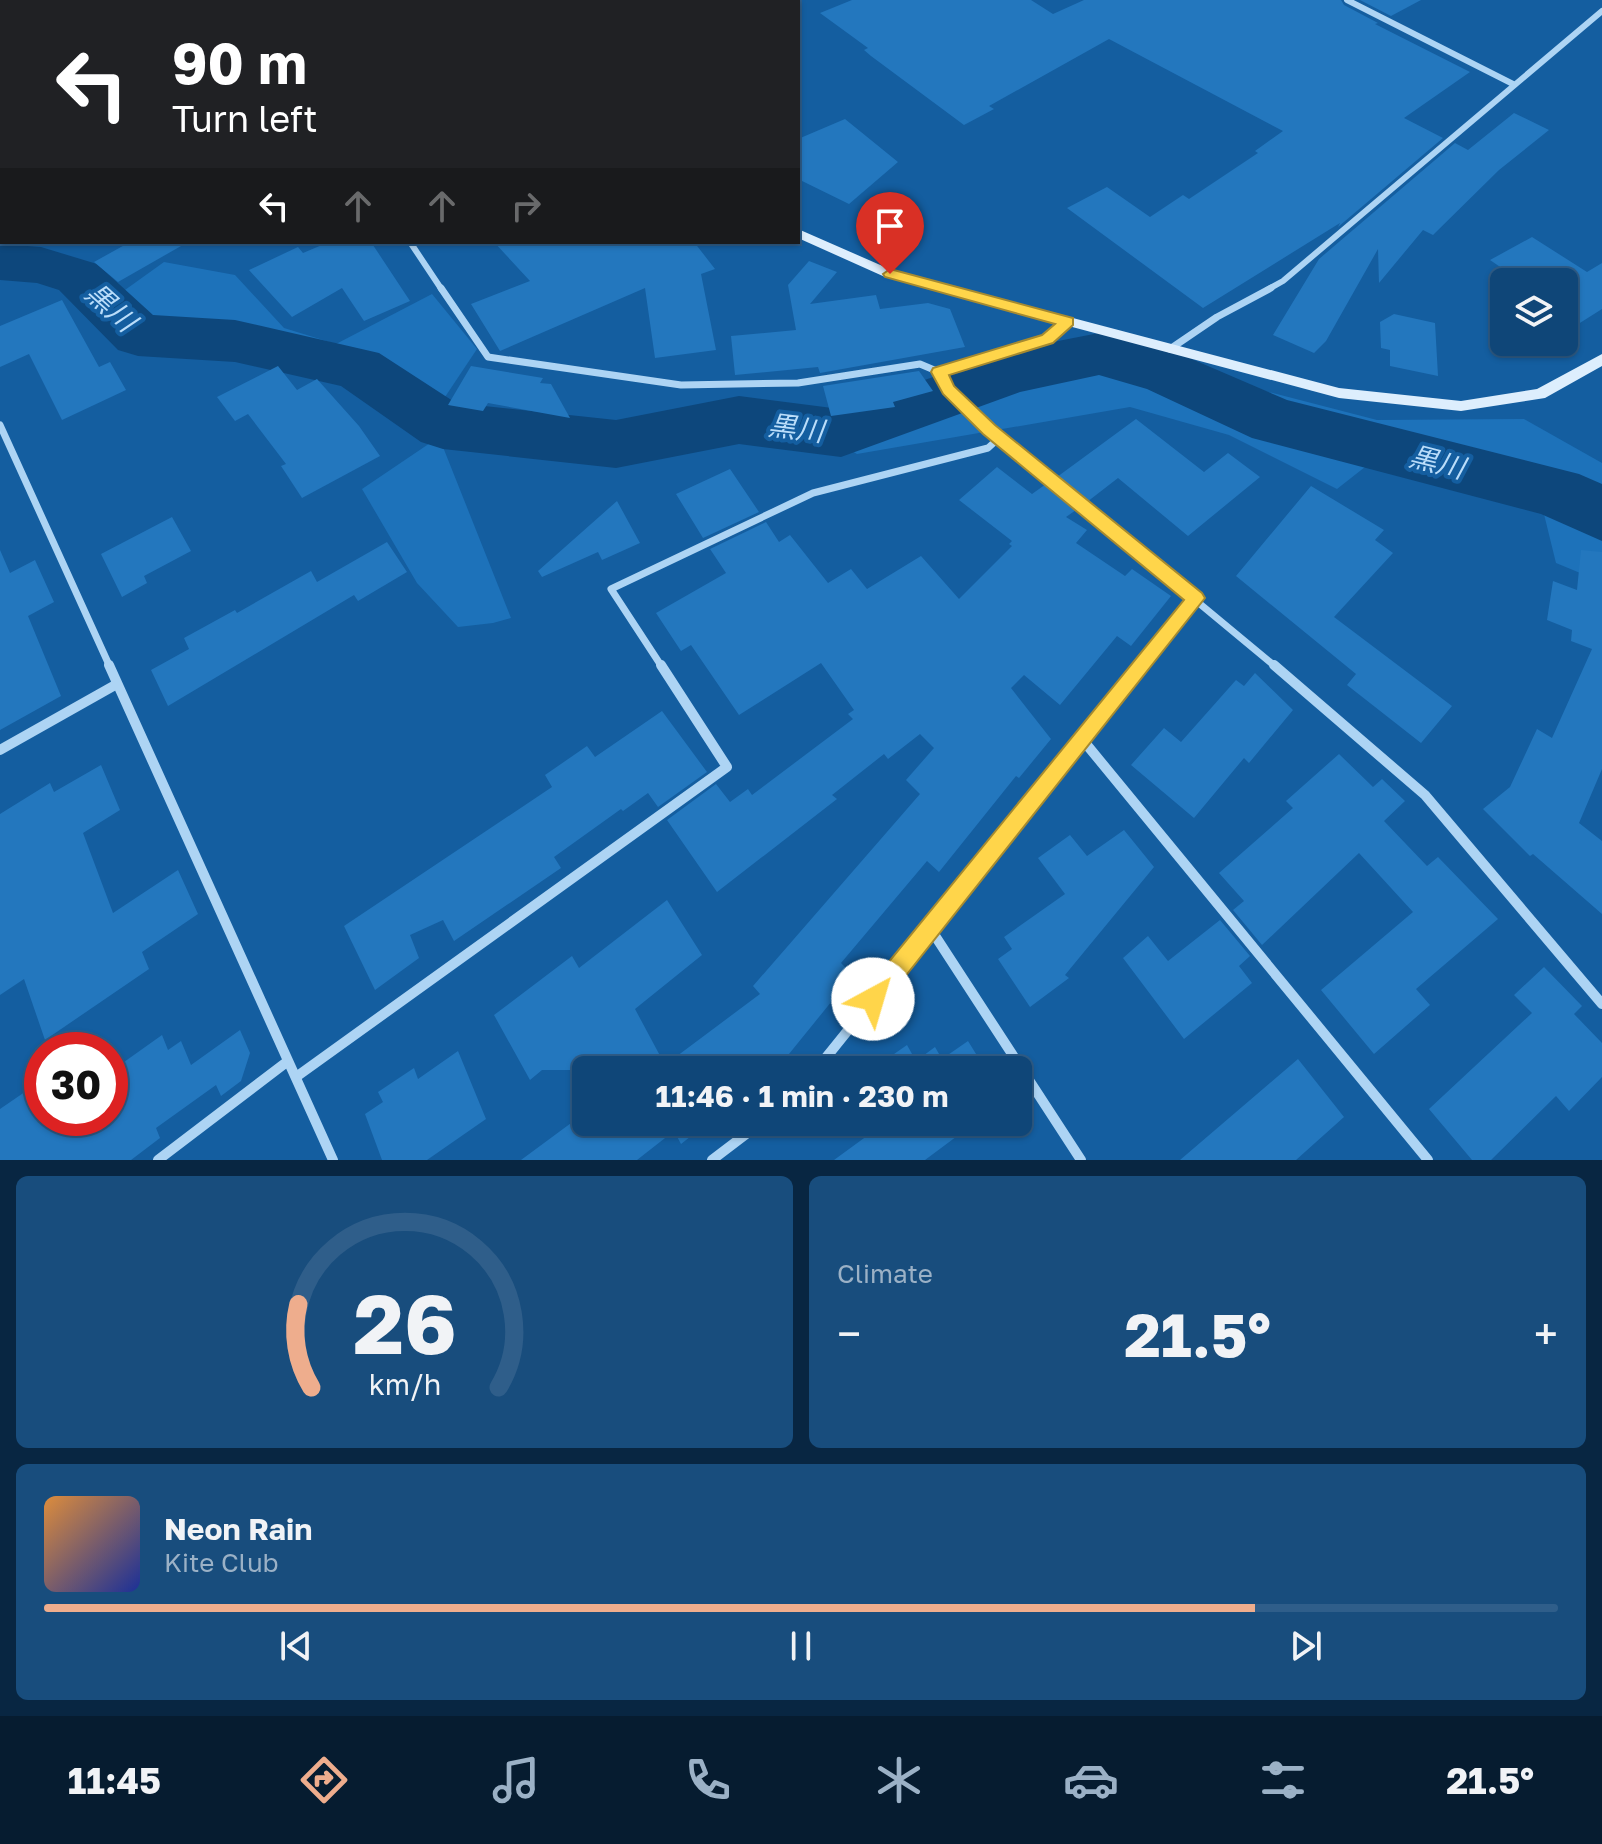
<!DOCTYPE html>
<meta charset="utf-8">
<style>
body{margin:0;font-family:"Golos Text","Noto Sans JP",sans-serif;background:#184d7d;color:#f1f3f6;height:100vh;display:flex;flex-direction:column;font-size:30px;white-space:nowrap}
*{box-sizing:border-box;margin:0}
p{font-size:26px;color:#9bb1c6}
.icon{flex:none;width:44px;height:44px;fill:none;stroke:currentColor;stroke-width:2;stroke-linecap:round;stroke-linejoin:round}
.map{position:relative;height:1160px;overflow:hidden}
.details{display:flex;flex-direction:column;gap:16px;padding:16px;background:#082642;flex:1}
.details>*{flex:none}
.top-card{position:absolute;left:0px;top:0px;width:800px;height:244px;box-shadow:0 2px 6px #0004,0 0 0 2px #2f5e8a;background:#202124;color:#fff;overflow:hidden}
.controls{position:absolute;left:1490px;top:268px;display:grid;gap:16px}
.controls a{display:grid;place-items:center;width:88px;height:88px;border-radius:12px;background:#0f4678;box-shadow:0 2px 6px #0004,0 0 0 2px #2f5e8a;font-size:40px}
.speed{position:absolute;left:24px;top:1032px;display:flex;gap:16px;font-size:40px;font-weight:700;text-align:center}
.speed>*{display:grid;place-content:center;width:104px;height:104px;border-radius:50%;background:#0f4678;box-shadow:0 2px 6px #0004,0 0 0 2px #2f5e8a;line-height:1}
.speed .limit{border:12px solid #d22;background:#fff;color:#111}
.pin{position:absolute;display:grid;place-items:center;width:68px;height:68px;color:#fff;margin:-82px -34px;border-radius:50% 50% 50% 0;rotate:-45deg;box-shadow:0 0 8px #0007}
.pin .icon{rotate:45deg}
.me{position:absolute;width:88px;margin:-44px;rotate:39deg;stroke-linejoin:round;filter:drop-shadow(0 0 6px #0008)}
.turn{display:flex;align-items:center;gap:28px;height:168px;padding:0 40px;font-size:36px}
.turn .icon{width:104px;height:104px;stroke-width:2.5}
.turn b{display:block;font-size:56px;line-height:68px}
.lanes{display:flex;align-items:center;height:76px;padding:0 40px;background:#0003;justify-content:center;gap:40px;direction:ltr}
.lanes .off{opacity:.35}
.big{font-size:60px;font-weight:700;line-height:1.1}
.details .tile{flex:1;display:flex;flex-direction:column;justify-content:center;gap:12px;min-width:0;padding:0 28px;border-radius:12px;background:#184d7d}
.details .dial{align-items:center;gap:0}
.dial svg{height:208px;overflow:visible;fill:none;stroke:#2f5e8a;stroke-width:7;stroke-linecap:round;text-anchor:middle}
.dial text{fill:#f1f3f6;stroke:none}
.song{display:flex;align-items:center;gap:24px}
.cover{width:96px;height:96px;border-radius:12px;background:linear-gradient(135deg,hsl(30 70% 55%),hsl(230 70% 35%))}
.played{height:8px;border-radius:4px;background:linear-gradient(90deg,#eead8d 80%,#2f5e8a 80%)}
.keys{display:flex;justify-content:space-around;direction:ltr}
.heat{display:flex;justify-content:space-between;align-items:center;font-size:44px;direction:ltr}
.details .tiles{flex:1;display:grid;gap:16px;grid-template-columns:1fr 1fr}
.tile:last-child{grid-column:span 2}
.trip{position:absolute;left:572px;top:1056px;width:460px;height:80px;border-radius:12px;background:#0f4678;box-shadow:0 2px 6px #0004,0 0 0 2px #2f5e8a;font-weight:700;line-height:80px;text-align:center}
.dock{display:flex;height:128px;justify-content:space-around;align-items:center;background:#061c30;color:#9bb1c6}
.dock .icon{width:56px;height:56px}
.dock .selected{color:#eead8d}
.dock b{font-size:36px;color:#f1f3f6}
.map>svg:first-child{display:block}
</style>
<div class="map">
<svg width="1602" height="1160" viewBox="0 0 1602 1160">
<rect width="100%" height="100%" fill="#145ea0"/>
<!-- green -->
<path fill="#1d72ba" d="M164,262L235,275L284,328L336,344L432,294L477,349L441,403L373,359L234,332L148,327L118,295Z
M1102,349L1377,420L1524,419L1602,463V582L1556,563L1542,506L1365,467L1337,489L1229,435L1130,407L857,454L836,442L848,426L941,392L995,367Z
M439,437L511,618L493,623L458,627L417,583L362,489Z"/>
<g fill="none" stroke-linecap="round" stroke-linejoin="round">
<!-- stream -->
<path fill="#a0d0f6" fill-rule="evenodd" d="M791,0H797V2H791Z"/>
<!-- river -->
<path fill="#0d477c" fill-rule="evenodd" d="M0,244L41,247L97,264L153,315L235,320L379,353L456,403L616,420L739,396L840,409L1012,350L1099,333L1187,357L1287,400L1579,474L1602,484V541L1541,514L1252,438L1147,389L1099,375L1020,392L841,457L739,444L616,468L443,449L421,442L341,386L235,362L138,356L118,350L59,290L37,283L0,280Z"/>
</g>
<!-- building -->
<path fill="#2377be" d="M852,0H1031L1053,14L1084,0H1341L1344,5L1378,23L1375,24L1470,72L1404,118L1443,138L1338,227L1340,223L1203,308L1067,208L1107,187L1150,217L1183,195L1189,199L1258,153L1255,151L1283,131L1109,39L989,106L994,109L964,125L871,56L864,50L868,48L820,13Z
M1360,0H1421L1391,16Z
M1514,113L1549,130L1499,170L1433,235L1423,230L1379,283L1378,249L1326,341L1314,353L1273,335L1319,259L1455,143L1468,150Z
M845,119L898,162L849,204L798,179V139Z
M1532,237L1587,272L1602,263V309L1564,333V282H1522L1490,260Z
M130,242H188L118,282L94,262Z
M329,242H371L410,301L364,321L342,288L292,317L249,270L298,247L303,253Z
M494,242H694L715,269L701,274L716,350L655,358L645,288L500,351L471,304L530,281Z
M809,261L837,272L810,304L876,295L880,309L928,303L950,309L965,347L820,373L818,367L735,375L731,336L796,330L788,285Z
M62,300L99,367L110,362L126,390L62,420L29,354L0,367V326Z
M1394,314L1435,323L1438,376L1390,366V350L1381,348L1380,322Z
M278,366L297,390L317,379L359,426L380,456L302,498L281,466L286,464L248,414L235,421L217,397Z
M471,366L543,378L540,383L551,384L570,418L488,403L483,411L448,405Z
M919,371L933,391L893,402L895,407L831,416L823,386Z
M1136,419L1204,472L1228,453L1260,477L1188,536L1118,478L1087,502L1057,477Z
M997,467L1032,494L1046,484L1076,510L1066,517L1087,530L1076,543L1125,576L1132,569L1171,596L1131,646L1117,636L1060,705L1024,675L1011,688L1051,739L1019,778L1016,776L939,872L927,861L841,963L853,975L776,1070H542L530,1080L494,1015L572,956L579,968L667,900L702,955L635,1009L665,1065L760,994L753,986L920,794L906,780L934,748L920,734L888,759L884,754L832,795L837,799L717,892L667,820L716,784L730,802L748,789L752,795L853,719L848,714L854,710L821,663L739,715L691,645L681,651L656,613L726,573L710,549L766,522L779,542L790,535L828,583L851,569L867,589L921,556L959,599L1012,546L1009,544L1012,541L959,500Z
M730,469L759,512L703,538L676,494Z
M1311,486L1384,530L1375,540L1393,553L1334,617L1452,706L1421,743L1347,685L1356,674L1236,576Z
M617,501L640,543L602,560L598,552L542,577L538,571Z
M172,517L191,551L144,576L147,583L122,597L101,554Z
M387,542L407,572L358,601L354,595L168,706L151,670L189,649L184,638L235,610L237,613L311,571L317,582Z
M0,550L10,573L35,560L54,602L28,616L61,696L0,730Z
M1581,550L1602,552V769L1579,823L1602,841V914L1533,854L1530,856L1483,809L1510,787L1537,729L1552,738L1592,649L1571,641L1572,630L1547,620L1553,581L1577,590Z
M1255,673L1293,710L1249,763L1244,758L1194,818L1131,765L1164,728L1181,742L1236,680L1244,686Z
M662,711L707,772L658,807L648,793L623,811L621,809L554,857L561,868L454,941L443,920L410,935L419,958L375,990L344,926L552,787L545,775L587,746L595,757Z
M1339,754L1373,787L1382,779L1405,801L1384,821L1427,866L1438,857L1498,919L1416,989L1430,1005L1374,1054L1321,990L1413,912L1359,853L1262,945L1233,910L1244,901L1219,873L1293,808L1286,801Z
M101,765L120,810L83,833L113,913L178,870L198,914L142,952L149,969L45,1040L24,979L0,995V814L50,783L54,792Z
M1124,830L1154,867L1065,975L1069,978L1030,1007L998,959L1012,949L1004,937L1065,894L1038,858L1070,835L1087,856Z
M1220,920L1250,956L1239,966L1252,983L1184,1039L1123,958L1148,936L1168,961Z
M1544,967L1582,1006L1574,1014L1602,1043V1077L1569,1111L1556,1096L1491,1160H1472L1429,1109L1532,1013L1514,995Z
M240,1030L250,1053L241,1081L221,1096L216,1085L156,1128L160,1138L131,1160H0V1109L35,1085L42,1106V1118H110V1072L162,1035L168,1050L181,1041L191,1065Z
M968,1041L986,1070H871L907,1045L916,1061L935,1047L942,1059Z
M458,1051L486,1119L427,1160H382L365,1114L383,1102L378,1092L414,1068L418,1079Z
M1298,1059L1344,1117L1296,1160H1180Z
M586,1112V1122H709L681,1144L674,1131L637,1160H521Z
M886,1122H976L925,1160H834Z"/>
<g fill="none" stroke-linecap="round" stroke-linejoin="round">
<!-- street-far2 -->
<path stroke="#add4f4" stroke-width="6" d="M1347,0L1513,84
M410,242L442,290
M1267,290L1283,281L1602,11"/>
<!-- street-far1 -->
<path stroke="#add4f4" stroke-width="7" d="M441,288L488,357L681,385L798,383L920,364L939,372L949,390L989,429L1276,667
M1170,349L1217,317L1271,288
M939,372L1048,339L1068,321
M0,425L110,667
M662,667L611,589L813,493L988,448L999,438
M1140,667L1196,598"/>
<!-- street -->
<path stroke="#add4f4" stroke-width="10" d="M109,665L333,1160
M1274,665L1425,795L1602,1004
M1082,739L1428,1160
M0,750L117,684
M930,928L1081,1160
M816,1070L1142,665
M296,1077L727,767L661,665
M158,1160L288,1061
M712,1160L762,1122"/>
<!-- secondary -->
<path fill="#ddeefd" fill-rule="evenodd" d="M798,229L894,271L1339,388L1461,401L1537,389L1602,354V366L1545,398L1461,411L1339,398L885,277L798,238Z"/>
<!-- primary -->
<path fill="#fafcff" fill-rule="evenodd" d="M642,0H662L641,2Z
M0,169H2V179H0Z"/>
</g>
<!-- route -->
<path fill="#ffd54a" stroke="#a68a30" stroke-width="2" d="M890,269L1073,318V325L1053,343L949,375L954,386L995,425L1202,593L1205,598L881,1007L873,1011L865,1007L862,999L865,991L1184,600L983,434L943,394L931,372L933,368L1042,335L1055,324L885,277L883,274Z"/>
<g text-anchor="middle" stroke-width="8" stroke-linejoin="round" paint-order="stroke">
<!-- water labels -->
<g font-size="28" font-style="italic" fill="#baddfa" stroke="#145ea0">
<text transform="translate(111 307) rotate(42)" y="10">黒川</text>
<text transform="translate(796 428) rotate(7)" y="10">黒川</text>
<text transform="translate(1437 462) rotate(14)" y="10">黒川</text>
</g>
</g>
</svg>
<div class="controls">
<a><svg class="icon" aria-label="layers" viewBox="0 0 24 24"><path d="M12 4l9 5-9 5-9-5zM3 14l9 5 9-5"/></svg></a>
</div>
<div class="speed"><div class="limit">30</div></div>
<div class="pin" style="left:890px;top:274px;background:#d93025"><svg class="icon" aria-label="arrive" viewBox="0 0 24 24"><path d="M6 21V4h12l-3 4 3 4H6"/></svg></div>
<svg class="me" style="left:873px;top:999px" viewBox="-20 -20 40 40"><circle r="19" fill="#fff"/><path d="M0-13L10 11 0 6-10 11z" fill="#ffd54a"/></svg>
<div class="trip">11:46 · 1 min · 230 m</div>
<div class="top-card">
<div class="turn"><svg class="icon" aria-label="left" viewBox="0 0 24 24"><path d="M17 20v-9H6M10 6l-5 5 5 5"/></svg><div><b>90 m</b>Turn left</div></div>
<div class="lanes"><svg class="icon" aria-label="left" viewBox="0 0 24 24"><path d="M17 20v-9H6M10 6l-5 5 5 5"/></svg><svg class="icon off" aria-label="ahead" viewBox="0 0 24 24"><path d="M12 20V5M6 11l6-6 6 6"/></svg><svg class="icon off" aria-label="ahead" viewBox="0 0 24 24"><path d="M12 20V5M6 11l6-6 6 6"/></svg><svg class="icon off" aria-label="right" viewBox="0 0 24 24"><path d="M7 20v-9h11M14 6l5 5-5 5"/></svg></div>
</div>
</div>
<section class="details">
<div class="tiles">
<div class="tile dial"><svg viewBox="0 0 100 80">
<path d="M14 69A42 42 0 1 1 86 69"/>
<path d="M14 69A42 42 0 0 1 9 37" stroke="#eead8d"/>
<text x="50" y="56" font-size="32" font-weight="700">26</text>
<text x="50" y="72" font-size="11">km/h</text>
</svg></div>
<div class="tile"><p>Climate</p>
<div class="heat"><a>−</a><b class="big">21.5°</b><a>+</a></div>
</div>
<div class="tile">
<div class="song"><i class="cover"></i><div><b>Neon Rain</b><p>Kite Club</p></div></div>
<div class="played"></div>
<div class="keys"><svg class="icon" aria-label="previous" viewBox="0 0 24 24"><path d="M18 5L8 12l10 7zM5 5v14"/></svg><svg class="icon" aria-label="pause" viewBox="0 0 24 24"><path d="M8 5v14M16 5v14"/></svg><svg class="icon" aria-label="next" viewBox="0 0 24 24"><path d="M6 5l10 7-10 7zM19 5v14"/></svg></div>
</div>
</div>
</section>
<nav class="dock">
<b>11:45</b>
<svg class="icon selected" aria-label="directions" viewBox="0 0 24 24"><path d="M12 3l9 9-9 9-9-9zM9 14v-3h6M13 9l2 2-2 2"/></svg>
<svg class="icon" aria-label="music" viewBox="0 0 24 24"><path d="M9 18V5l10-2v13"/><circle cx="6" cy="18" r="3"/><circle cx="16" cy="16" r="3"/></svg>
<svg class="icon" aria-label="phone" viewBox="0 0 24 24"><path d="M5 4h4l2 5-3 2q2 4 5 5l2-3 5 2v4C11 20 4 13 5 4z"/></svg>
<svg class="icon" aria-label="climate" viewBox="0 0 24 24"><path d="M12 3v18M4 7l16 10M4 17L20 7"/></svg>
<svg class="icon" aria-label="car" viewBox="0 0 24 24"><path d="M5 17H2v-5l4-1 3-4h7l3 4 3 1v5h-3M9 17h6M6 11h13"/><circle cx="7" cy="17" r="2"/><circle cx="17" cy="17" r="2"/></svg>
<svg class="icon" aria-label="filters" viewBox="0 0 24 24"><path d="M4 7h16M4 17h16"/><circle cx="9" cy="7" r="2"/><circle cx="15" cy="17" r="2"/></svg>
<b>21.5°</b>
</nav>
